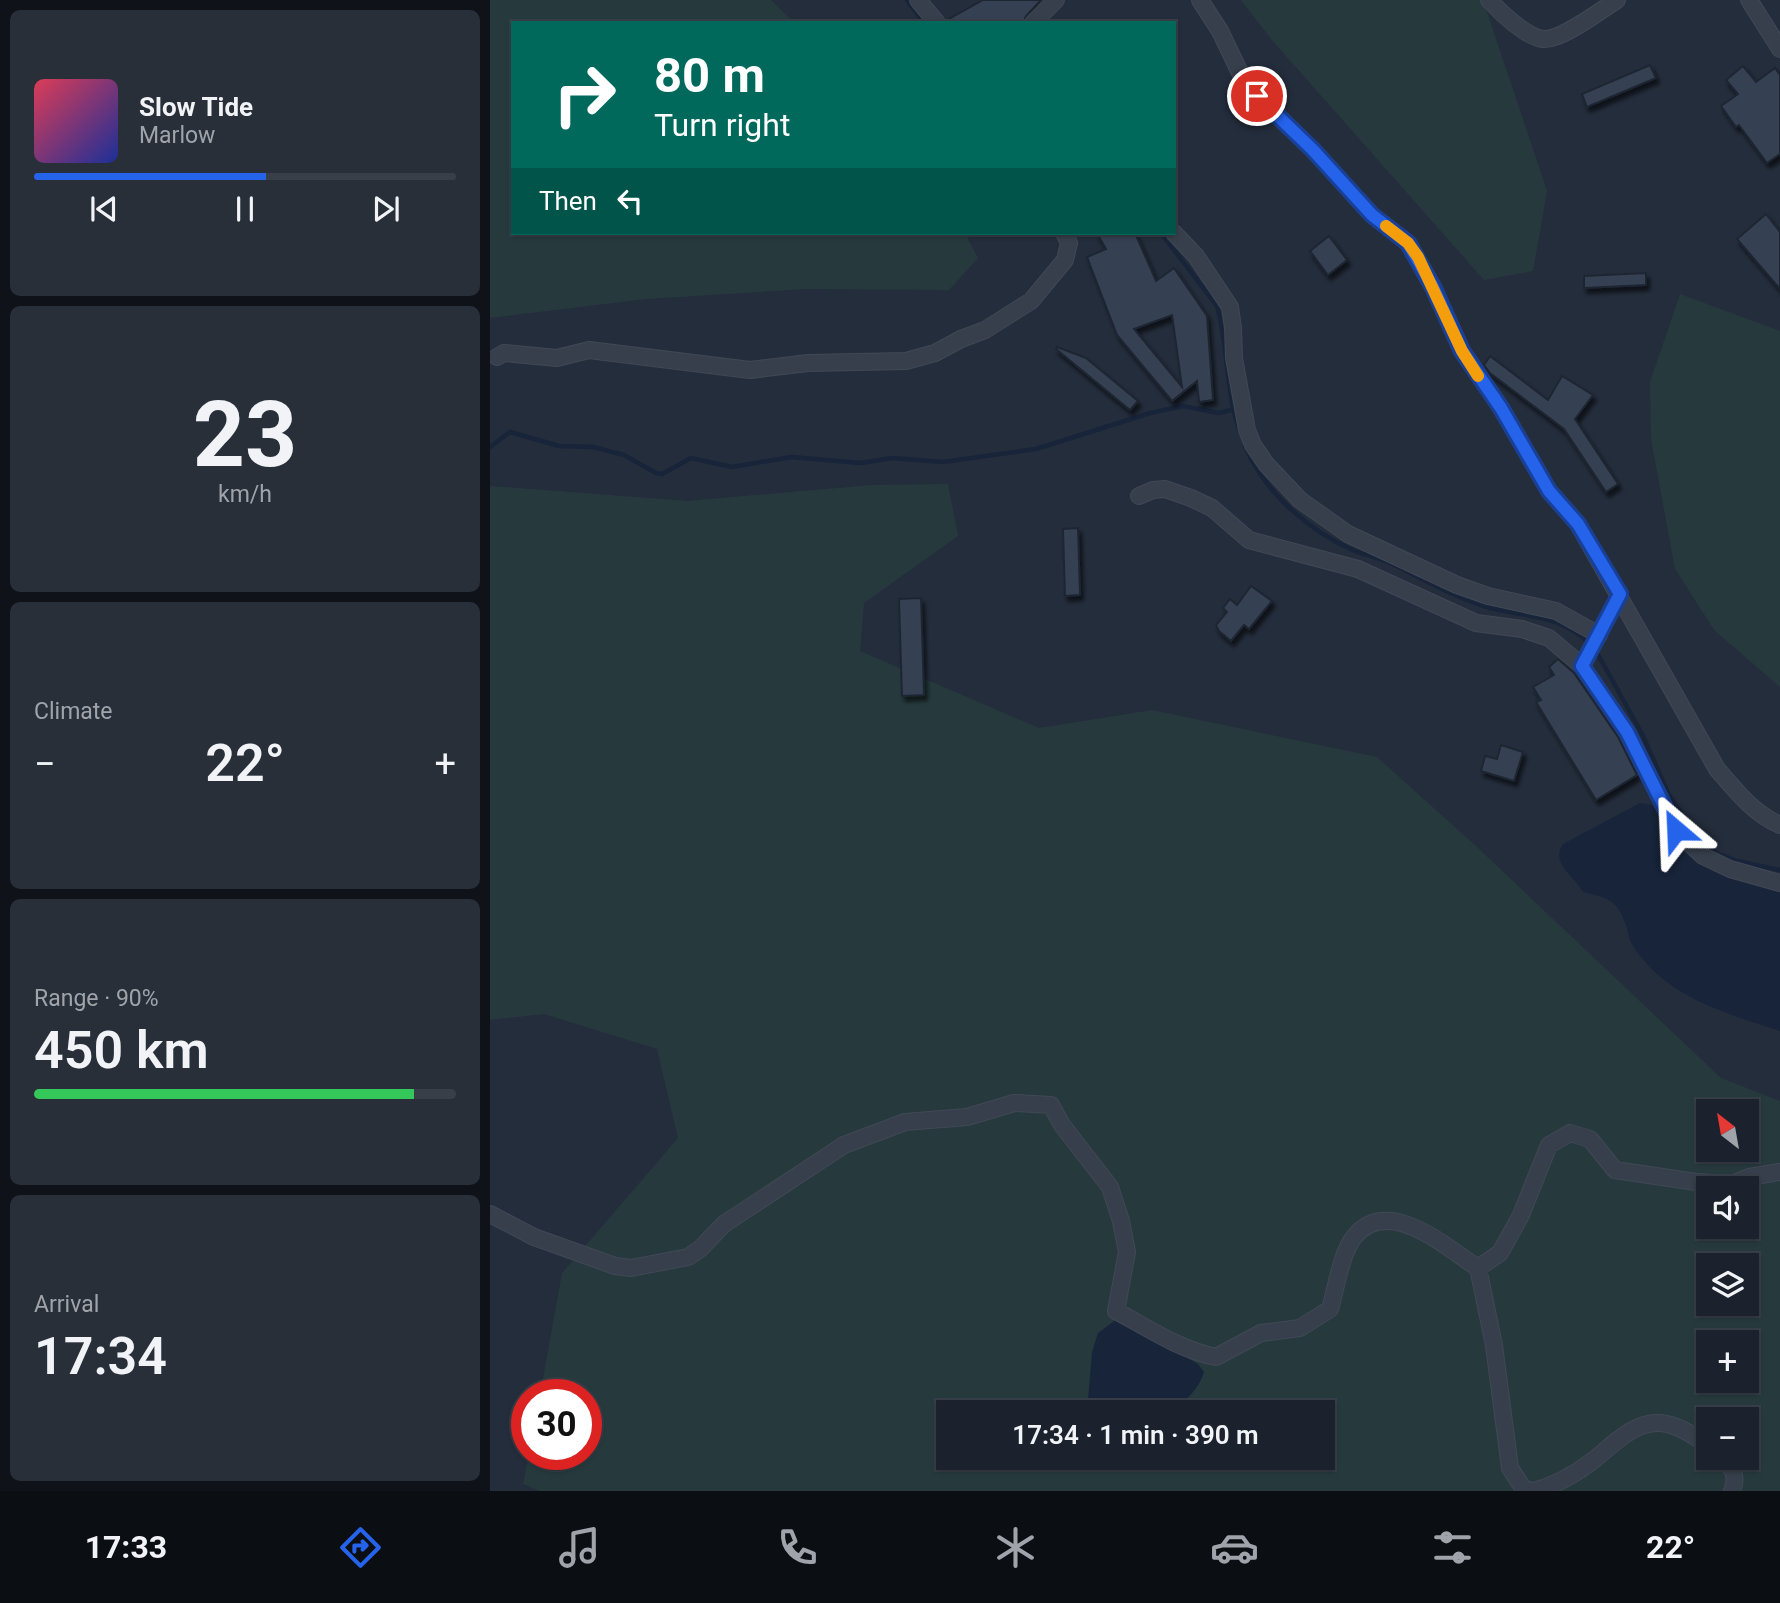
<!DOCTYPE html>
<meta charset="utf-8">
<style>
body{margin:0;font-family:Roboto,sans-serif;background:#282f39;color:#f1f3f6;height:100vh;display:flex;flex-direction:column;font-size:26px;white-space:nowrap}
*{box-sizing:border-box;margin:0}
p{font-size:23px;color:#a0a4aa}
.icon{flex:none;width:38px;height:38px;fill:none;stroke:currentColor;stroke-width:2;stroke-linecap:round;stroke-linejoin:round}
.map{position:relative;flex:1;overflow:hidden}
.drawer{display:flex;flex-direction:column;gap:10px;padding:10px;background:#0f1319;width:490px}
.drawer>*{flex:none}
.top-card{position:absolute;left:21px;top:21px;width:665px;height:214px;border-radius:0px;box-shadow:0 2px 5px #0004,0 0 0 2px #393f49;background:#00695c;color:#fff;overflow:hidden}
.needle{width:46px;rotate:329deg}
.buttons{position:absolute;left:1206px;top:1099px;display:grid;gap:14px}
.buttons a{display:grid;place-items:center;width:63px;height:63px;border-radius:0px;background:#1b222d;box-shadow:0 2px 5px #0004,0 0 0 2px #393f49;font-size:35px}
.speed{position:absolute;left:21px;top:1379px;display:flex;gap:14px;font-size:35px;font-weight:700;text-align:center}
.speed>*{display:grid;place-content:center;width:91px;height:91px;border-radius:50%;background:#1b222d;box-shadow:0 2px 5px #0004,0 0 0 2px #393f49;line-height:1}
.speed .limit{border:10px solid #d22;background:#fff;color:#111}
.pin{position:absolute;display:grid;place-items:center;width:60px;height:60px;color:#fff;margin:-30px;border:4px solid #fff;border-radius:50%;box-shadow:0 2px 7px #0007}
.me{position:absolute;width:77px;margin:-38px;rotate:334deg;stroke-linejoin:round;filter:drop-shadow(0 0 5px #0008)}
.turn{display:flex;align-items:center;gap:24px;height:147px;padding:0 28px;font-size:32px}
.turn .icon{width:91px;height:91px;stroke-width:2.5}
.turn b{display:block;font-size:49px;line-height:60px}
.then{display:flex;align-items:center;height:66px;padding:0 28px;background:#0003;gap:14px;font-size:26px}
.big{font-size:52px;font-weight:600;line-height:1.1}
.drawer .widget{flex:1;display:flex;flex-direction:column;justify-content:center;gap:10px;min-width:0;padding:0 24px;border-radius:10px;background:#282f39}
.drawer .dial{align-items:center;gap:0}
.dial b{font-size:91px;line-height:1}
.song{display:flex;align-items:center;gap:21px}
.cover{width:84px;height:84px;border-radius:10px;background:linear-gradient(135deg,hsl(350 70% 55%),hsl(230 70% 35%))}
.played{height:7px;border-radius:4px;background:linear-gradient(90deg,#2563eb 55%,#393f49 55%)}
.keys{display:flex;justify-content:space-around;direction:ltr}
.heat{display:flex;justify-content:space-between;align-items:center;font-size:38px;direction:ltr}
.charge{height:10px;border-radius:5px;background:linear-gradient(90deg,#34c759 90%,#393f49 0)}
.trip{position:absolute;left:446px;top:1400px;width:399px;height:70px;border-radius:0px;background:#1b222d;box-shadow:0 2px 5px #0004,0 0 0 2px #393f49;font-weight:600;line-height:70px;text-align:center}
.tab-bar{display:flex;height:112px;justify-content:space-around;align-items:center;background:#0b0e12;color:#a0a4aa}
.tab-bar .icon{width:49px;height:49px}
.tab-bar .selected{color:#2563eb}
.tab-bar b{font-size:32px;color:#f1f3f6}
main{display:flex;flex:1;min-height:0}
.map>svg:first-child{display:block}
</style>
<main>
<section class="drawer">
<div class="widget">
<div class="song"><i class="cover"></i><div><b>Slow Tide</b><p>Marlow</p></div></div>
<div class="played"></div>
<div class="keys"><svg class="icon" aria-label="previous" viewBox="0 0 24 24"><path d="M18 5L8 12l10 7zM5 5v14"/></svg><svg class="icon" aria-label="pause" viewBox="0 0 24 24"><path d="M8 5v14M16 5v14"/></svg><svg class="icon" aria-label="next" viewBox="0 0 24 24"><path d="M6 5l10 7-10 7zM19 5v14"/></svg></div>
</div>
<div class="widget dial"><b>23</b><p>km/h</p></div>
<div class="widget"><p>Climate</p>
<div class="heat"><a>−</a><b class="big">22°</b><a>+</a></div>
</div>
<div class="widget"><p>Range · 90%</p><b class="big">450 km</b><div class="charge"></div></div>
<div class="widget"><p>Arrival</p><b class="big">17:34</b></div>
</section>
<div class="map">
<svg width="1290" height="1491" viewBox="0 0 1290 1491">
<defs>
<filter id="shadow"><feDropShadow dx="3" dy="5" stdDeviation="2" flood-color="#0009"/></filter>
</defs>
<rect width="100%" height="100%" fill="#242d3c"/>
<!-- green -->
<path fill="#263a3d" fill-rule="evenodd" d="M0,0H281L304,23H23V233H475L488,258L459,290L316,289L156,299L0,318Z
M751,0H993L1057,191L1043,271L994,280L781,39Z
M1190,294L1290,331V687L1224,630L1185,569L1161,439L1160,382Z
M458,484L468,536L374,603L370,651L549,728L662,710L887,757L986,846L1231,1078L1290,1101V1491H50L33,1484L39,1454H96V1395H50L72,1273L188,1138L167,1049L54,1014L0,1020V486L197,501L382,485ZM1218,1111H1256V1150H1218ZM1218,1188H1256V1227H1218ZM1218,1265H1256V1304H1218ZM1218,1342H1256V1381H1218ZM458,1412H833V1458H458ZM1218,1419H1256V1458H1218Z"/>
<!-- water -->
<path fill="#17243a" d="M1150,803L1162,805C1171,819 1179,835 1189,847C1215,876 1255,880 1290,889V1031C1245,1016 1190,1001 1157,964C1151,957 1141,945 1139,937C1137,926 1132,911 1123,903C1115,896 1103,895 1093,892C1085,876 1060,864 1073,844Z
M627,1319L708,1364L714,1372C709,1390 690,1409 671,1412C649,1416 619,1412 597,1412L602,1352L608,1333Z"/>
<g fill="none" stroke-linecap="round" stroke-linejoin="round">
<!-- stream -->
<path stroke="#17243a" stroke-width="4.5" d="M417,0L434,23
M671,233L727,306C739,348 735,394 751,434
M755,446C774,492 820,532 865,551C876,555 888,558 900,563C932,578 963,597 997,607C1037,618 1068,613 1100,644
M0,447L20,432L69,446L103,447L134,455L166,473L172,474L201,458L242,467L301,457L371,463L402,458L453,462L546,449L660,413L693,406L729,413L745,409
M1106,651L1152,734L1179,795L1211,842L1227,853L1247,861L1290,870"/>
</g>
<!-- building -->
<path fill="#364152" stroke="#1f2633" stroke-width="2" fill-rule="evenodd" filter="url(#shadow)" d="M493,0H551L536,16L533,23H457V20Z
M1160,65L1166,78L1097,107L1092,94Z
M1253,66L1266,82L1285,68L1290,75V154L1277,163L1249,125L1246,127L1231,106L1248,94L1236,80Z
M1276,214L1290,232V289L1247,239Z
M607,233H645L666,281L684,268L717,316L723,400L709,402L707,381L682,401L627,335L597,257L616,249ZM682,315L692,387L644,329Z
M839,236L857,260L838,275L820,251Z
M1156,273V285L1094,288V276Z
M567,347L596,358L648,401L640,410L566,349Z
M1000,356L1058,400L1072,376L1103,395L1085,419L1128,484L1116,492L1074,429L1000,373L994,365Z
M588,528L590,595L575,596L573,529Z
M761,586L782,601L759,629L754,625L741,641L729,631L726,625L737,612L733,608L740,599L747,605Z
M431,598L434,695L412,696L409,599Z
M1068,659L1084,673L1128,737L1147,775L1106,800L1046,702L1051,700L1043,687L1064,675L1059,667Z
M1011,745L1033,752L1024,781L991,771L995,756L1007,759Z"/>
<g fill="none" stroke-linecap="round" stroke-linejoin="round">
<!-- minor casing -->
<g stroke="#414855" stroke-width="18">
<path id="minor" d="M428,0L447,23
M710,0L730,31L752,77L767,96L823,150L882,215L918,243L943,287L972,351L1011,408L1059,491L1088,524L1227,769C1246,791 1263,813 1290,825
M999,0C1010,12 1036,37 1053,39C1071,41 1111,10 1127,0
M1259,0L1290,49
M543,23L566,0
M684,233L706,256L740,307L743,328L744,358L757,430L763,445L776,464L810,500L858,534L967,585L998,596L1066,611L1109,635
M7,357L14,353L67,358L99,350L260,370L318,363L416,361L445,353L471,339L495,330L541,301L575,260L579,243L574,233
M649,496L663,490L675,489L701,498L722,508L759,540L868,569L986,623L1032,629L1059,638L1092,666L1137,732L1186,830L1213,856L1240,869L1290,883
M1092,666L1130,594
M0,1214L44,1237L125,1266L141,1268L198,1257L210,1249L234,1224L354,1145L415,1122L477,1117L524,1103L561,1105L572,1125L620,1187L631,1221L637,1252L626,1311C658,1328 690,1350 726,1357L771,1333L810,1328L840,1309C846,1289 851,1253 864,1237C898,1194 957,1248 988,1268L1004,1345L1020,1468L1033,1488L1041,1491
M988,1268L1010,1253L1031,1215L1059,1145L1080,1133L1100,1139L1125,1170L1206,1182L1242,1184L1259,1177L1290,1172
M1232,1458C1243,1468 1248,1476 1242,1491
M1044,1491C1063,1486 1085,1474 1101,1462C1121,1447 1143,1421 1170,1423C1187,1424 1204,1436 1218,1445"/>
</g>
<!-- minor -->
<use href="#minor" stroke="#373f4c" stroke-width="16"/>
</g>
<g fill="none" stroke-linecap="round" stroke-linejoin="round">
<!-- route casing -->
<g stroke="#184099" stroke-width="18">
<path id="route" d="M767,96L823,150L882,215L918,243L943,287L972,351L1011,408L1059,491L1088,524L1130,594L1092,666L1137,732L1186,830"/>
</g>
<!-- route -->
<use href="#route" stroke="#2563eb" stroke-width="12"/>
<!-- slow -->
<path stroke="#f59e0b" stroke-width="12" d="M896,226L918,243L928,257L972,351L988,376"/>
</g>
</svg>
<div class="buttons">
<a><svg class="needle" viewBox="-14 -14 28 28"><path d="M0-13l5 13h-10z" fill="#e53935"/><path d="M0 13l5-13h-10z" fill="#a0a4aa"/></svg></a>
<a><svg class="icon" aria-label="sound" viewBox="0 0 24 24"><path d="M4 9h4l5-4v14l-5-4H4zM17 9q2 3 0 6"/></svg></a>
<a><svg class="icon" aria-label="layers" viewBox="0 0 24 24"><path d="M12 4l9 5-9 5-9-5zM3 14l9 5 9-5"/></svg></a>
<a>+</a>
<a>−</a>
</div>
<div class="speed"><div class="limit">30</div></div>
<div class="pin" style="left:767px;top:96px;background:#d93025"><svg class="icon" aria-label="arrive" viewBox="0 0 24 24"><path d="M6 21V4h12l-3 4 3 4H6"/></svg></div>
<svg class="me" style="left:1186px;top:830px" viewBox="-20 -20 40 40"><path d="M0-17L14 15 0 8-14 15z" fill="#2563eb" stroke="#fff" stroke-width="4"/></svg>
<div class="trip">17:34 · 1 min · 390 m</div>
<div class="top-card">
<div class="turn"><svg class="icon" aria-label="right" viewBox="0 0 24 24"><path d="M7 20v-9h11M14 6l5 5-5 5"/></svg><div><b>80 m</b>Turn right</div></div>
<div class="then">Then<svg class="icon" aria-label="left" viewBox="0 0 24 24"><path d="M17 20v-9H6M10 6l-5 5 5 5"/></svg></div>
</div>
</div>
</main>
<nav class="tab-bar">
<b>17:33</b>
<svg class="icon selected" aria-label="directions" viewBox="0 0 24 24"><path d="M12 3l9 9-9 9-9-9zM9 14v-3h6M13 9l2 2-2 2"/></svg>
<svg class="icon" aria-label="music" viewBox="0 0 24 24"><path d="M9 18V5l10-2v13"/><circle cx="6" cy="18" r="3"/><circle cx="16" cy="16" r="3"/></svg>
<svg class="icon" aria-label="phone" viewBox="0 0 24 24"><path d="M5 4h4l2 5-3 2q2 4 5 5l2-3 5 2v4C11 20 4 13 5 4z"/></svg>
<svg class="icon" aria-label="climate" viewBox="0 0 24 24"><path d="M12 3v18M4 7l16 10M4 17L20 7"/></svg>
<svg class="icon" aria-label="car" viewBox="0 0 24 24"><path d="M5 17H2v-5l4-1 3-4h7l3 4 3 1v5h-3M9 17h6M6 11h13"/><circle cx="7" cy="17" r="2"/><circle cx="17" cy="17" r="2"/></svg>
<svg class="icon" aria-label="filters" viewBox="0 0 24 24"><path d="M4 7h16M4 17h16"/><circle cx="9" cy="7" r="2"/><circle cx="15" cy="17" r="2"/></svg>
<b>22°</b>
</nav>
